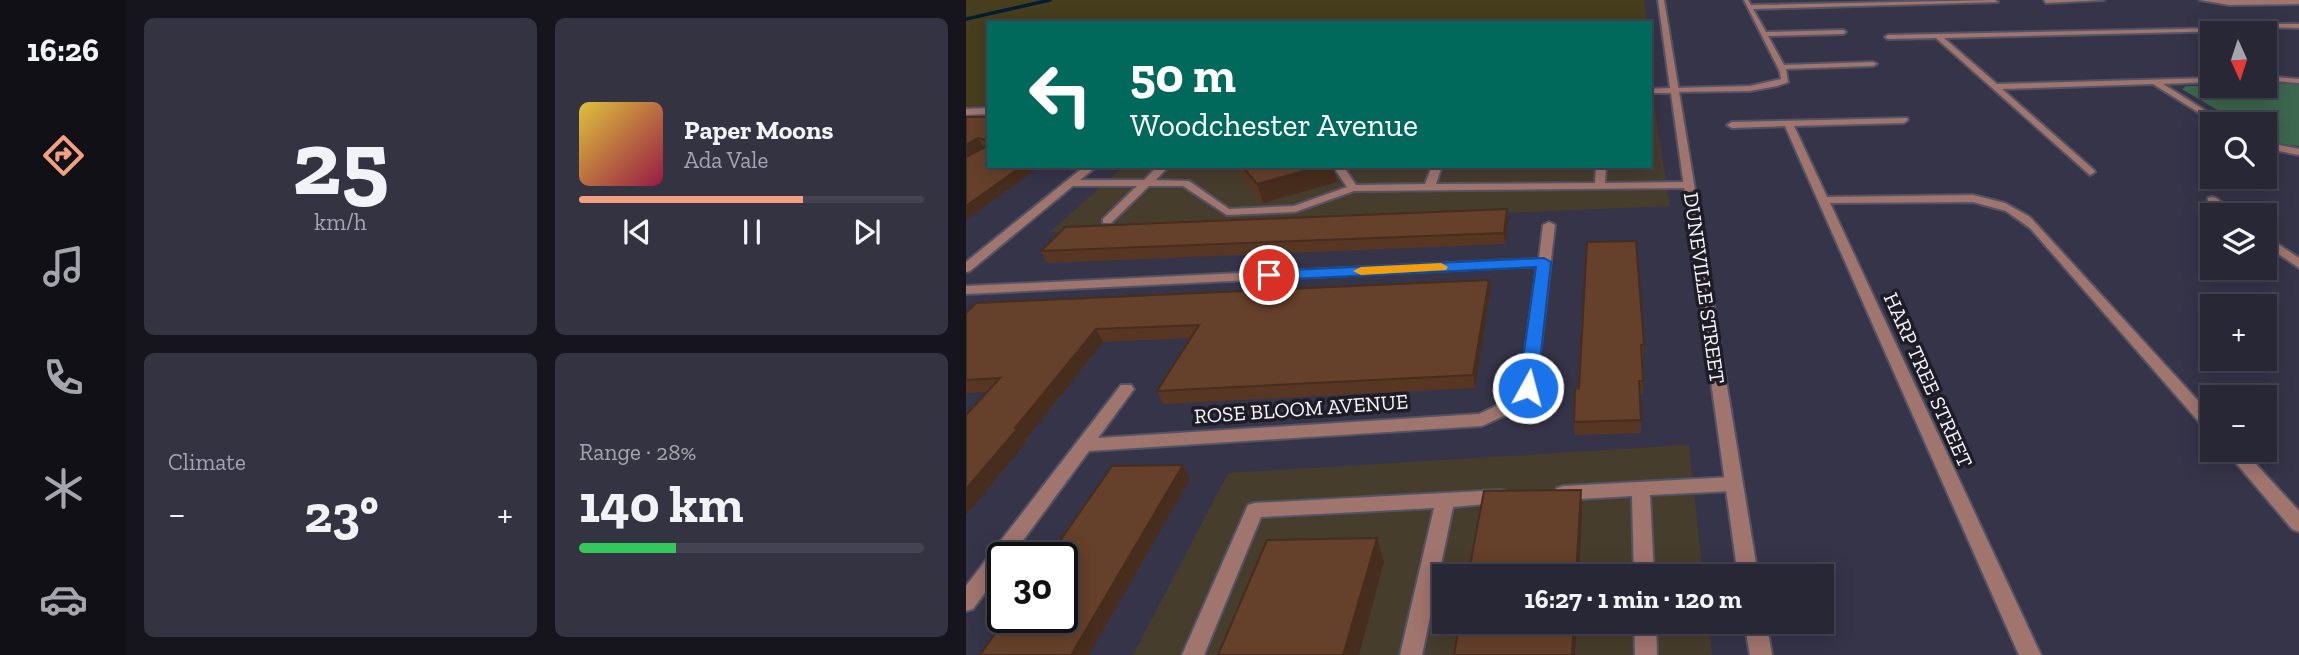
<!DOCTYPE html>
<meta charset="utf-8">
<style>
body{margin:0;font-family:"Zilla Slab",serif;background:#343342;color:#f1f3f6;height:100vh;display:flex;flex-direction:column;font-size:26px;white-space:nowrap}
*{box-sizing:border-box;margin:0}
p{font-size:23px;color:#a5a5ad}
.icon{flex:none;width:38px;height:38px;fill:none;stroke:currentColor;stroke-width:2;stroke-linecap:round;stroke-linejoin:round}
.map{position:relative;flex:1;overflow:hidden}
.sheet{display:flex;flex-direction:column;gap:18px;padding:18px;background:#16151e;width:840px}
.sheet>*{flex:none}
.hud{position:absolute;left:21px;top:21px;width:665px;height:147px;border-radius:0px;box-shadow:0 4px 18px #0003,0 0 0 2px #444451;background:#00695c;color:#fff;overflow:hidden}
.needle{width:46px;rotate:177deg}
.tools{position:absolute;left:1234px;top:21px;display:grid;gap:14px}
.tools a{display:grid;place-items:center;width:77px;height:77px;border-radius:0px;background:#282736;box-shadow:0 4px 18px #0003,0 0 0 2px #444451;font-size:35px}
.speed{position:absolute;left:21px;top:542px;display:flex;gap:14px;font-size:35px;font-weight:700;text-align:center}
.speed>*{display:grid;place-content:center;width:91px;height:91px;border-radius:50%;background:#282736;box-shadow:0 4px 18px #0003,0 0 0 2px #444451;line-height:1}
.speed .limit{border:4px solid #111;border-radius:10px;background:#fff;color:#111}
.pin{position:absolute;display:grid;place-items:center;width:60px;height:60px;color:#fff;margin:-30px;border:4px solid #fff;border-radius:50%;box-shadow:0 2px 7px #0007}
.me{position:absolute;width:77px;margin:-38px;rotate:7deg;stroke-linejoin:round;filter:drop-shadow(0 0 5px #0008)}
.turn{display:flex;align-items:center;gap:24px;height:147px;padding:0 28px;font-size:32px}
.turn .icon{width:91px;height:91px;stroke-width:2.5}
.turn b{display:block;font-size:49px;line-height:60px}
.big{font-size:52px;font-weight:800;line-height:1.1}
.sheet .widget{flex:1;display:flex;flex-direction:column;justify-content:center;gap:10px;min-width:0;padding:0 24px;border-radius:10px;background:#343342}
.sheet .dial{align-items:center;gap:0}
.dial b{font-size:91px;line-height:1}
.song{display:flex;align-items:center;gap:21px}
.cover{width:84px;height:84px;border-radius:10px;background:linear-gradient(135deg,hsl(50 70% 55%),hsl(340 70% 35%))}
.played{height:7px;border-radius:4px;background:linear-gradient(90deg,#f2a080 65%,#444451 65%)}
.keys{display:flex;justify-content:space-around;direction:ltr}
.heat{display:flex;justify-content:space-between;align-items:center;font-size:38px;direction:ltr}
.charge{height:10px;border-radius:5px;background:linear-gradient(90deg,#34c759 28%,#444451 0)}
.sheet .tiles{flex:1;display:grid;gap:18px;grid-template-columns:repeat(2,1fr)}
.trip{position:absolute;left:466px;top:564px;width:402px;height:70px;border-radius:0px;background:#282736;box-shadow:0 4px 18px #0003,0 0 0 2px #444451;font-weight:800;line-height:70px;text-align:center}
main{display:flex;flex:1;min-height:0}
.menu{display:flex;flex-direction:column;width:126px;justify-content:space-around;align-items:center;background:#101016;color:#a5a5ad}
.menu .icon{width:49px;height:49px}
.menu .on{color:#f2a080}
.menu b{font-size:32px;color:#f1f3f6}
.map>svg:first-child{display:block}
</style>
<main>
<nav class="menu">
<b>16:26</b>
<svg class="icon on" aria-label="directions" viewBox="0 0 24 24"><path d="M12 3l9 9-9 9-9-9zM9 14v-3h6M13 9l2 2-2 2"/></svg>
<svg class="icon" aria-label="music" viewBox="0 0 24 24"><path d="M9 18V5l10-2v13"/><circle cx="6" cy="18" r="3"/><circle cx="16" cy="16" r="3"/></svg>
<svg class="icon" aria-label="phone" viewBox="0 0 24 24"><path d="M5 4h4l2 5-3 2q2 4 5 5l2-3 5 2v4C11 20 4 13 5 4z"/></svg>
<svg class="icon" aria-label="climate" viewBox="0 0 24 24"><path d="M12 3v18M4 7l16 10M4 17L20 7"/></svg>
<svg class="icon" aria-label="car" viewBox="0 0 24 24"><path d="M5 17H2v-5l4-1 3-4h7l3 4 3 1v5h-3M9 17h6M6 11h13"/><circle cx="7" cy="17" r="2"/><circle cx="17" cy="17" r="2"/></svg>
</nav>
<section class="sheet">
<div class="tiles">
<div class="widget dial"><b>25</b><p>km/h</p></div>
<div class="widget">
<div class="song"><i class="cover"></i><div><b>Paper Moons</b><p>Ada Vale</p></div></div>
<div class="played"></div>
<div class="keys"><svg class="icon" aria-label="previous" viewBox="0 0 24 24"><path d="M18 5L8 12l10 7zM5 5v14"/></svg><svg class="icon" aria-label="pause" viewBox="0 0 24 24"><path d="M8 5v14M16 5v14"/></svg><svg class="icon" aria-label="next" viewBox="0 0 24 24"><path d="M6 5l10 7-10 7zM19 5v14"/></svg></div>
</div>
<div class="widget"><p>Climate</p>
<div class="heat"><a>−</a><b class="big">23°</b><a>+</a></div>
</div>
<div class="widget"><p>Range · 28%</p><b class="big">140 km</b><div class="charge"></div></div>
</div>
</section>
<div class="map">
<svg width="1333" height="655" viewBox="0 0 1333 655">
<rect width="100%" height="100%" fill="#363448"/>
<!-- commercial -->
<path fill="#473d2d" d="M684,98H687L704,206L84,232L158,166H684Z
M723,445L737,576H478V621H742L746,655H167L262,473Z"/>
<!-- green -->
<path fill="#3d674e" d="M1299,83L1333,84V146C1320,145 1310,144 1299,138L1298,124H1275L1216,89L1220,86H1298Z"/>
<!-- sand -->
<path fill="#473e1e" d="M0,0H678L681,23H23V106L0,107Z"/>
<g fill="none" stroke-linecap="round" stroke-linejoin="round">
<!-- stream -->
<path stroke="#021f32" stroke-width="3.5" d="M0,19L84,0"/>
<!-- service casing -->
<g stroke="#545365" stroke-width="4">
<path id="service" d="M192,166H203L190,180L223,181L263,209L328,206L381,187L367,166H377L390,185L459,184L466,166H476L470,184L629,183L630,166H640L639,183L723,182L728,185L723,188L388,191L329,212L261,215L217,186H183L145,223H137V219L171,186H105L100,183L105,180H178Z
M767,477L773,479L776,484L773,489L767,491L684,495L688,576H668L666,496L597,500L591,498L588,493L591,488L597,486Z
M535,490L541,492L544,497L541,502L487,507L456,655H434L468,508L295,517L238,655H216L282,505L289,503Z
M668,621H690L691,655H669Z"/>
</g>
<!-- minor casing -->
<g stroke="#545365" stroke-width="4">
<path id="minor" d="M778,0H782L785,5L1029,0L1032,2L787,9L800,32L877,30L880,32L877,34L802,36L818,65L907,62L911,64L907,66L820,69L822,82L811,86L784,91L705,92L704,90L708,88L784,86L815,79L814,72Z
M1078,0H1138L1080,3Z
M1234,0H1333V4L1263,5Z
M1300,24H1333V28L1298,27Z
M1262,28L1260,31L978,38L1031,84L1246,78V82L1197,84L1261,124H1251L1187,84L1036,89L1128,170L1129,172L1124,175L970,38L922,39L919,37L922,35Z
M1298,76L1333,79V83L1298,80Z
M941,118L942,120L938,123L828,126L861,197L1007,195L1039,203L1064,217L1246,416V432L1240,430L1064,228L1040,211L1007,202L864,203L1075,655H1053L819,126L766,128L761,125L766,122Z
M1298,142L1333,149V155L1298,148Z
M119,166H131L4,271L0,272V262Z
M1246,197L1250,198L1272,215H1260L1242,202V198Z
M583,222L589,225L570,388L557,407L516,426L123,451L44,558H37V568L7,609L0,611V586L155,385H165L168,389L132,438L513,414L545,399L554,387L571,266L0,294V286L573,259L577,225Z
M1298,235L1333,258V268L1298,244Z
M1259,450H1277L1333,511V532L1326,529Z"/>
</g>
<!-- tertiary casing -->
<g stroke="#545365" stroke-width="4">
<path id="tertiary" d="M692,0H698L792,576H772L705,93H684V89L704,88Z
M23,108V114L0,115V109Z
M778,621H800L806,655H784Z"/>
</g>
<!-- service -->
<use href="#service" fill="#a0756e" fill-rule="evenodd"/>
<!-- minor -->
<use href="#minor" fill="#a0756e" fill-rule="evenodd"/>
<!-- tertiary -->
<use href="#tertiary" fill="#a0756e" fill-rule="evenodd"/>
</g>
<!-- wall -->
<path fill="#573724" d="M23,117L45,188L19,147H17L0,157Z
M266,166H367L371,182L297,203Z
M542,220L539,244L81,263L75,251Z
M621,242L678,345L677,358H676L677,394H673L675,433L609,435L608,422L613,388Z
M523,280L524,292L509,388L197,404L191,391L225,338L137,342L60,439L61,441L21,392L0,393V313Z"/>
<!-- shaded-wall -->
<path fill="#472d1d" d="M12,138L17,147L0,157V145Z
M56,166H74L0,220V206Z
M356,166H367L371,182L297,203L291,184Z
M541,209L542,220L539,244L538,233Z
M523,280L524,292L509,388L507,375Z
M130,329L137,342L60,439L61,441L0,515V489Z
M217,465L224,479L123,655H105Z
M615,490L616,514L613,576H610Z
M411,538L418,562L393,655H377Z
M608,621H611L609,655H606Z"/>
<!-- building -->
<path fill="#65402a" stroke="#472d1d" stroke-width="2" d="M0,117H23V166H56L0,206V157L19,147L21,140L12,138L0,145Z
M276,166H356L291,184Z
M541,209L538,233L75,251L99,227Z
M670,241L678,345H675L677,381H673L675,420L608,422L609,389L613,388L621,242Z
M523,280L507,375L191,391L233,325L130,329L49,428H52L0,489V415L34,378L0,380V313L10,303Z
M217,465L105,655H14L40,618H96V558H82L146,466Z
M615,490L610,576H502L518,491Z
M411,538L377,655H252L301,540Z
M494,621H608L606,655H488Z"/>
<!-- route -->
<path fill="#1a73e8" stroke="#114b97" stroke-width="2" d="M578,258L585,262L571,388L562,394L553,388L570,267L303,280L296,275L303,271Z"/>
<!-- slow -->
<path fill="#f59e0b" d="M475,263L482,267L480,270L395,275L387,271L395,267Z"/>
<g text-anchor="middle" stroke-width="7" stroke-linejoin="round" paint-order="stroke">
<!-- street labels -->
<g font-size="21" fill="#f4f3fe" stroke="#1e1d26">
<text transform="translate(738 288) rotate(82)" y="7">DUNEVILLE STREET</text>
<text transform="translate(962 380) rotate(66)" y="7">HARP TREE STREET</text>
<text transform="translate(335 409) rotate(-4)" y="7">ROSE BLOOM AVENUE</text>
</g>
</g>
</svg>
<div class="tools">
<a><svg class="needle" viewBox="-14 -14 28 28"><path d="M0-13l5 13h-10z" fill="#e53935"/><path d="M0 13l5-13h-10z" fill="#a5a5ad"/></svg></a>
<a><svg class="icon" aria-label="search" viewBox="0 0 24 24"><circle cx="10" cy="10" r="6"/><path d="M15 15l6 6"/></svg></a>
<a><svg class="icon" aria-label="layers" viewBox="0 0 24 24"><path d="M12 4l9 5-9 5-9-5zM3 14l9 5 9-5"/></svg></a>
<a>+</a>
<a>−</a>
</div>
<div class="speed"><div class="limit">30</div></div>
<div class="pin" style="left:303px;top:275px;background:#d93025"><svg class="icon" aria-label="arrive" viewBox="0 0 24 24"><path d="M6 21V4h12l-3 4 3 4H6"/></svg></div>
<svg class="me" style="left:562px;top:388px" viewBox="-20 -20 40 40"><circle r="17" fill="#1a73e8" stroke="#fff" stroke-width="3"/><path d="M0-11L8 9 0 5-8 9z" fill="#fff"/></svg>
<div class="trip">16:27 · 1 min · 120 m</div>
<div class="hud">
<div class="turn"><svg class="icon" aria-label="left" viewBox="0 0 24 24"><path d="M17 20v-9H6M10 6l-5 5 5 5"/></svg><div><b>50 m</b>Woodchester Avenue</div></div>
</div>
</div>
</main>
